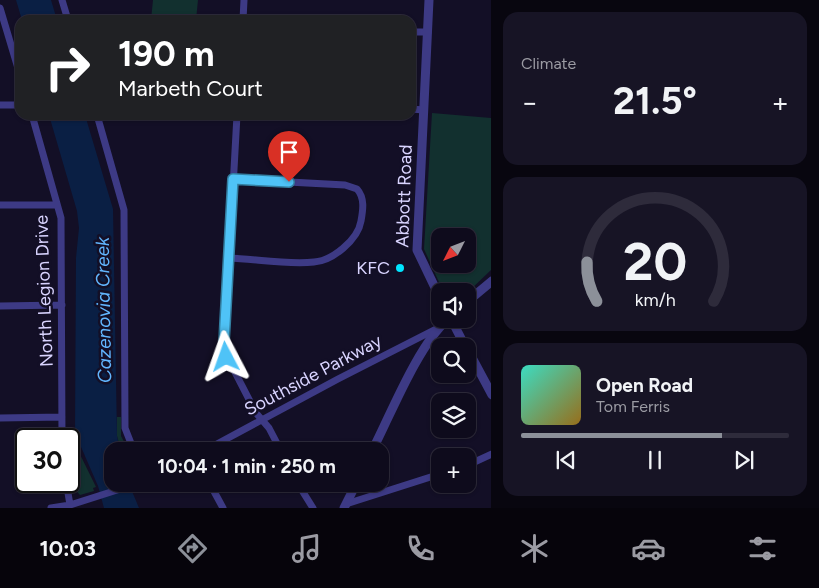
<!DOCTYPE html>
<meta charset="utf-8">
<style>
body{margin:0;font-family:Figtree,sans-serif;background:#171425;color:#f1f3f6;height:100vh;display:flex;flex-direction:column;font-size:19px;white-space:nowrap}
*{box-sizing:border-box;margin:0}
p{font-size:16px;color:#9b9ba3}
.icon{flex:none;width:28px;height:28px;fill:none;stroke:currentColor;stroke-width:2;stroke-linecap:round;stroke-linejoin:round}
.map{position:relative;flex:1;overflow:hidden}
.side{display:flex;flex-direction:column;gap:12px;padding:12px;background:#08060f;width:328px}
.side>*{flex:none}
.hud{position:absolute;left:15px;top:15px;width:401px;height:105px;border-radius:15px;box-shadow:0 1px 4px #0004,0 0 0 1px #2e2b3b;background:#202124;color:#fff;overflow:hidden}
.needle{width:32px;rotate:228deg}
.fabs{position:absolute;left:431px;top:228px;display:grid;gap:10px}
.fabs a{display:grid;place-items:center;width:45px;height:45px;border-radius:10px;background:#0e0b1c;box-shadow:0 1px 4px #0004,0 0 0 1px #2e2b3b;font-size:25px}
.speed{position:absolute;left:15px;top:428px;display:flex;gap:10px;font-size:25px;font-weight:700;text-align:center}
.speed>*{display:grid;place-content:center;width:65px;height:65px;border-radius:50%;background:#0e0b1c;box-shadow:0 1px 4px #0004,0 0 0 1px #2e2b3b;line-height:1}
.speed .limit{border:2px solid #111;border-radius:8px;background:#fff;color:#111}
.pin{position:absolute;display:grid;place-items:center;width:42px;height:42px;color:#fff;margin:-51px -21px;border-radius:50% 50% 50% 0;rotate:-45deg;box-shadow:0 0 5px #0007}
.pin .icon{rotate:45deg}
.me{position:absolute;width:55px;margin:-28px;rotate:356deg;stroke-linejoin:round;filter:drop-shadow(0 0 4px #0008)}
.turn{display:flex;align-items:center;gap:18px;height:105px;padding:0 20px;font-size:22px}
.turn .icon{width:65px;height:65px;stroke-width:2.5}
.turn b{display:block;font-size:35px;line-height:42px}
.big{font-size:38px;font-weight:700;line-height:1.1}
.side .tile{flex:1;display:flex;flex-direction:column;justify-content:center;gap:8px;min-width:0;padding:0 18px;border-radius:15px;background:#171425}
.side .dial{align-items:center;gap:0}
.dial svg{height:130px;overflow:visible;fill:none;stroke:#2e2b3b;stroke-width:7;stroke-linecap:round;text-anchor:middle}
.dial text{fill:#f1f3f6;stroke:none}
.song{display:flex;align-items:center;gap:15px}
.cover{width:60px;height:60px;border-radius:8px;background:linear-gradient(135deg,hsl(170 70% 55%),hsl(40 70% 35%))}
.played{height:5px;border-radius:2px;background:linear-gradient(90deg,#8c9099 75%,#2e2b3b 75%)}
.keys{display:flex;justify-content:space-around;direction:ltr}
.heat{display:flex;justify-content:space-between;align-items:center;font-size:28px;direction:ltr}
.trip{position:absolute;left:104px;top:442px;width:285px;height:50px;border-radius:15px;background:#0e0b1c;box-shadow:0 1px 4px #0004,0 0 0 1px #2e2b3b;font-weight:700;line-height:50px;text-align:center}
.tabs{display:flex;height:80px;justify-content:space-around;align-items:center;background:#06040b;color:#9b9ba3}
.tabs .icon{width:35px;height:35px}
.tabs .current{color:#8c9099}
.tabs b{font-size:22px;color:#f1f3f6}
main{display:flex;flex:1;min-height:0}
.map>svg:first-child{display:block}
</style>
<main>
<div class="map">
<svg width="492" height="508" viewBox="0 0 492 508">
<rect width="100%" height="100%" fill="#130f26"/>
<!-- green -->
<path fill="#12302f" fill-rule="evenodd" d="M153,0H198L196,20H151Z
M432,113L491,118V270L468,292L443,291L424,249ZM440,236H468V264H440Z
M117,417H121V436L129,451H121L117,436Z
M69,432L96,487L93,488L94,491L80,495C65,482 68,451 69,432Z"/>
<!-- water -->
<path fill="#0a1f44" d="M16,0H51L57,20H22Z
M49,115H85L113,209L117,436L120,451H112V484H129L139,508H104L98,486L75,433L76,258L79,228L77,211Z"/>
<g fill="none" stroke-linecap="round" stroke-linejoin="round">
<!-- minor -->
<path stroke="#3d3a85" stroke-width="7" d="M62,0L68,20
M0,8L20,75
M243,20L244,0
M411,32H428
M0,105H20
M411,109L424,110
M32,115L61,218L62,439
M97,115L124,210L125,428L134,451
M237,115L224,351L256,413L269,428L281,451
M0,205H57
M229,258C256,259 288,265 314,262C332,261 358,240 361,221C363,210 365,198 357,189L345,185L233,179
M0,306L62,305
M0,418L62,417
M204,451L338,379L438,328
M468,465L492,454
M66,481L70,505
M210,484L223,508
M298,484L313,508
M346,504L440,474
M51,508L70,505L136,484"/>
<!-- tertiary -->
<path stroke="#3d3a85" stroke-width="9" d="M429,0L417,250L440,298
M468,301L492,281
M451,319L465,346
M468,350L492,395
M372,451C391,414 418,345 448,319
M344,508L356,484"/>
</g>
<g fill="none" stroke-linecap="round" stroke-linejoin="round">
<!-- route casing -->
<g stroke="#337fa1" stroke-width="12">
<path id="route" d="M226,357L224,342L233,179L289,182"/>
</g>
<!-- route -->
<use href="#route" stroke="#4fc3f7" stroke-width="9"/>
</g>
<!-- markers -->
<circle fill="#00e5ff" stroke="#130f26" stroke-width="2" cx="400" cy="268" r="5"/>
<g text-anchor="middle" stroke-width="5" stroke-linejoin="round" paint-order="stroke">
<!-- street labels -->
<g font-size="18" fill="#d9d4ff" stroke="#130f26">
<text transform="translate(404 196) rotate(-88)" y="6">Abbott Road</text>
<text transform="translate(44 291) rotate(-92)" y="6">North Legion Drive</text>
<text transform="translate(313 375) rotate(-28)" y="6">Southside Parkway</text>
</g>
<!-- poi labels -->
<g font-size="18" fill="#d9d4ff" stroke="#130f26" text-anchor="end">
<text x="390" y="274">KFC</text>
</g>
<!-- water labels -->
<g font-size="19" font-style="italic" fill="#62b6ff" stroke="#130f26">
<text transform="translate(103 310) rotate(-91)" y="7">Cazenovia Creek</text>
</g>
</g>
</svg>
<div class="fabs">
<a><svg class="needle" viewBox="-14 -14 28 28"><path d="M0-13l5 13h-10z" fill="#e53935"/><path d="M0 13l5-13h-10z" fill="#9b9ba3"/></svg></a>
<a><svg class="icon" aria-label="sound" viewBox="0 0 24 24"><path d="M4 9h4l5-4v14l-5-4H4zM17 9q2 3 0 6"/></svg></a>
<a><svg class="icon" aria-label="search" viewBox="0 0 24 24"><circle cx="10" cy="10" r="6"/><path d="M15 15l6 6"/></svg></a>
<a><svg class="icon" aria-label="layers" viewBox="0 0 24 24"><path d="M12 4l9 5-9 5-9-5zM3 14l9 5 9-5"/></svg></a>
<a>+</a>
</div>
<div class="speed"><div class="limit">30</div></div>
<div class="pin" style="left:289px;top:182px;background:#d93025"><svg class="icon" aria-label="arrive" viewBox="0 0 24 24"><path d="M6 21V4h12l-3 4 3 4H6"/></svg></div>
<svg class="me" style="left:226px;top:357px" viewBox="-20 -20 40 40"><path d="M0-17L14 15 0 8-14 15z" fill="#4fc3f7" stroke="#fff" stroke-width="4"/></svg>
<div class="trip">10:04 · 1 min · 250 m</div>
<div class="hud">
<div class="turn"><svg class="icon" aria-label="right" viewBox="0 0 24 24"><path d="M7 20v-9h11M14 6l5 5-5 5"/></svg><div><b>190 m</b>Marbeth Court</div></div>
</div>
</div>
<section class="side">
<div class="tile"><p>Climate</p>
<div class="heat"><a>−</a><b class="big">21.5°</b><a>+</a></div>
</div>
<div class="tile dial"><svg viewBox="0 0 100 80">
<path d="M14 69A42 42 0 1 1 86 69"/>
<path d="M14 69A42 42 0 0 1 8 45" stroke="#8c9099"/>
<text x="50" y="56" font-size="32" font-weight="700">20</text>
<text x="50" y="72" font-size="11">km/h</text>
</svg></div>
<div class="tile">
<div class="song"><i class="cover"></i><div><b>Open Road</b><p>Tom Ferris</p></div></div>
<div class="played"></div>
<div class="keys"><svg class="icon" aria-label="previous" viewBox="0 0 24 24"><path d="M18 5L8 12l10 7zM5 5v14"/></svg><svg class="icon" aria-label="pause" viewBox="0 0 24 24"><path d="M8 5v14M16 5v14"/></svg><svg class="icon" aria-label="next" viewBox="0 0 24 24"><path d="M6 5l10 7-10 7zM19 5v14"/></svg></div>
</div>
</section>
</main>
<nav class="tabs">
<b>10:03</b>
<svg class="icon current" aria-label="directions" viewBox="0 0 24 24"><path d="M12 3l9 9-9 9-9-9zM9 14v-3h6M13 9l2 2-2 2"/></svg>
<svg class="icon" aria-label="music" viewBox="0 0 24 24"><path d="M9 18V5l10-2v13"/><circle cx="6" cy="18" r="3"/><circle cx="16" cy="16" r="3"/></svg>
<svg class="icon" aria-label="phone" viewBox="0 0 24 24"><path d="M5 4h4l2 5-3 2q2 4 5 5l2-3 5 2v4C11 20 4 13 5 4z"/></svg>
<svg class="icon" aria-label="climate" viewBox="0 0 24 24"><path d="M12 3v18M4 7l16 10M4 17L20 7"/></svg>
<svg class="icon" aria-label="car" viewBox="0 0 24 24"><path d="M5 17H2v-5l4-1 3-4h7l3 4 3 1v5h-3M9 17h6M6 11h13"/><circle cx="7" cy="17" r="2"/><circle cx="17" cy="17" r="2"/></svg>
<svg class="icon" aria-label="filters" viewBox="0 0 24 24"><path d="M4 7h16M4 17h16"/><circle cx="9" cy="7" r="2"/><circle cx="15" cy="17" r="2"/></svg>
</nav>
